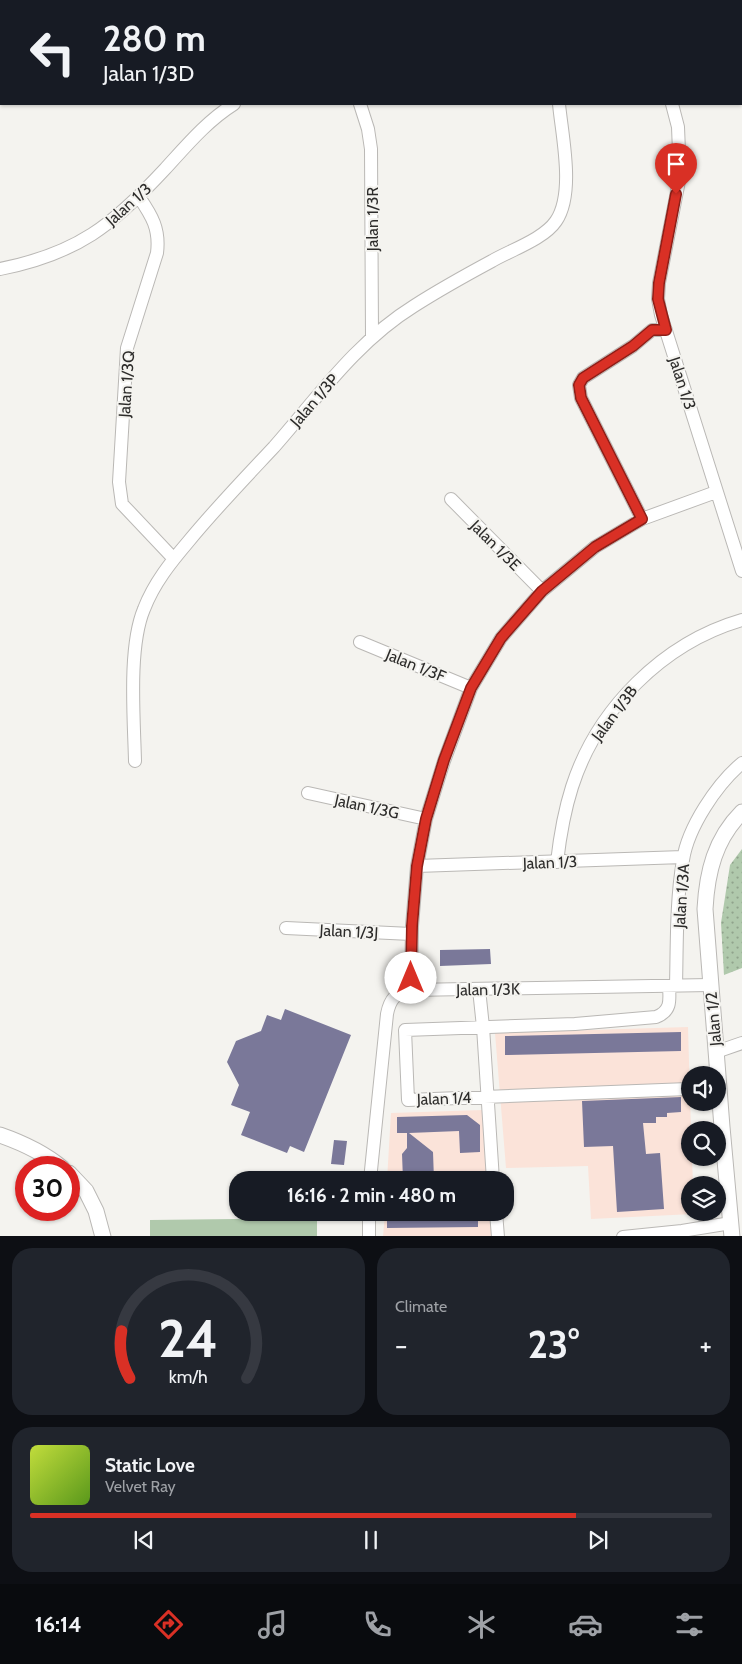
<!DOCTYPE html>
<meta charset="utf-8">
<style>
body{margin:0;font-family:Cabin,sans-serif;background:#20242c;color:#f1f3f6;height:100vh;display:flex;flex-direction:column;font-size:19px;white-space:nowrap}
*{box-sizing:border-box;margin:0}
p{font-size:16px;color:#9ea1a6}
.icon{flex:none;width:28px;height:28px;fill:none;stroke:currentColor;stroke-width:2;stroke-linecap:round;stroke-linejoin:round}
.map{position:relative;height:1236px;overflow:hidden}
.panel{display:flex;flex-direction:column;gap:12px;padding:12px;background:#0d0f14;flex:1}
.panel>*{flex:none}
.guide{position:absolute;left:0px;top:0px;width:742px;height:105px;box-shadow:0 1px 4px #0004;background:#171b24;color:#f1f3f6;overflow:hidden}
.tools{position:absolute;left:681px;top:1066px;display:grid;gap:10px}
.tools a{display:grid;place-items:center;width:45px;height:45px;border-radius:50%;background:#171b24;box-shadow:0 1px 4px #0004;font-size:25px}
.speed{position:absolute;left:15px;top:1156px;display:flex;gap:10px;font-size:25px;font-weight:700;text-align:center}
.speed>*{display:grid;place-content:center;width:65px;height:65px;border-radius:50%;background:#171b24;box-shadow:0 1px 4px #0004;line-height:1}
.speed .limit{border:8px solid #d22;background:#fff;color:#111}
.pin{position:absolute;display:grid;place-items:center;width:42px;height:42px;color:#fff;margin:-51px -21px;border-radius:50% 50% 50% 0;rotate:-45deg;box-shadow:0 0 5px #0007}
.pin .icon{rotate:45deg}
.me{position:absolute;width:55px;margin:-28px;rotate:0deg;stroke-linejoin:round;filter:drop-shadow(0 0 4px #0008)}
.turn{display:flex;align-items:center;gap:18px;height:105px;padding:0 20px;font-size:22px}
.turn .icon{width:65px;height:65px;stroke-width:2.5}
.turn b{display:block;font-size:35px;line-height:42px}
.big{font-size:38px;font-weight:700;line-height:1.1}
.panel .card{flex:1;display:flex;flex-direction:column;justify-content:center;gap:8px;min-width:0;padding:0 18px;border-radius:20px;background:#20242c}
.panel .dial{align-items:center;gap:0}
.dial svg{height:130px;overflow:visible;fill:none;stroke:#363941;stroke-width:7;stroke-linecap:round;text-anchor:middle}
.dial text{fill:#f1f3f6;stroke:none}
.song{display:flex;align-items:center;gap:15px}
.cover{width:60px;height:60px;border-radius:8px;background:linear-gradient(135deg,hsl(70 70% 55%),hsl(90 70% 35%))}
.played{height:5px;border-radius:2px;background:linear-gradient(90deg,#d93025 80%,#363941 80%)}
.keys{display:flex;justify-content:space-around;direction:ltr}
.heat{display:flex;justify-content:space-between;align-items:center;font-size:28px;direction:ltr}
.panel .tiles{flex:1;display:grid;gap:12px;grid-template-columns:1fr 1fr}
.card:last-child{grid-column:span 2}
.trip{position:absolute;left:229px;top:1171px;width:285px;height:50px;border-radius:20px;background:#171b24;box-shadow:0 1px 4px #0004;font-weight:700;line-height:50px;text-align:center}
.tabs{display:flex;height:80px;justify-content:space-around;align-items:center;background:#090b0e;color:#9ea1a6}
.tabs .icon{width:35px;height:35px}
.tabs .current{color:#d93025}
.tabs b{font-size:22px;color:#f1f3f6}
.map>svg:first-child{display:block}
</style>
<div class="map">
<svg width="742" height="1237" viewBox="0 0 742 1237">
<defs>
<pattern id="park-dots" width="8" height="8" patternUnits="userSpaceOnUse" patternTransform="scale(1.25)"><rect width="8" height="8" fill="#b0c9ac"/><path d="M2 2h.1M6 6h.1" fill="none" stroke="#90a38c" stroke-width="1.8" stroke-linecap="round"/></pattern>
</defs>
<rect width="100%" height="100%" fill="#f4f3ef"/>
<!-- commercial -->
<path fill="#fbe3d9" d="M688,1027L691,1130L690,1158H692L693,1185H690V1212L693,1213V1214L591,1219L588,1166L506,1168L495,1033Z
M483,1110L488,1180H387L391,1113Z
M385,1213H490L492,1236L383,1237Z"/>
<!-- grass -->
<path fill="#b0c9ac" d="M317,1218V1236H150V1220Z"/>
<!-- park -->
<path fill="url(#park-dots)" d="M742,849V968L724,975L721,923L730,865Z"/>
<!-- building -->
<path fill="#7a7899" d="M490,949L491,964L440,966V950Z
M285,1009L351,1035L304,1152L290,1146L287,1153L241,1135L250,1112L231,1105L239,1085L227,1062L236,1041L261,1031L267,1015L281,1020Z
M681,1032V1051L505,1055V1036Z
M681,1097V1112L667,1113V1117H656V1123H643L646,1154L660,1153L664,1209L617,1212L613,1146L584,1147L582,1101Z
M467,1115L480,1125V1152L460,1153L459,1131L409,1133L433,1152L434,1180H403L402,1154L407,1148V1133H397V1117Z
M334,1140L347,1141L344,1165L331,1164Z
M387,1212H478V1227L387,1228Z"/>
<g fill="none" stroke-linecap="round" stroke-linejoin="round">
<!-- minor casing -->
<g stroke="#bab8b5" stroke-width="14">
<path id="minor" d="M433,0L434,1
M601,1V0
M360,104L368,129L371,149L372,336
M672,104L678,127L680,176L659,283L658,299L661,315L742,571
M139,197C152,216 160,229 157,253L127,348L119,482L122,504L174,559
M0,269C77,254 113,225 165,169C187,145 207,121 234,104
M451,499L542,591
M642,519L581,398L579,385L583,378L633,346L652,330H666
M360,642L471,688
M135,761C134,718 128,647 144,609C154,583 171,562 188,542C215,509 245,478 274,447C318,397 356,342 414,306C439,290 466,275 492,261C511,250 544,239 556,221C575,193 562,136 559,104
M308,793L426,819
M557,862C560,836 564,812 572,787C597,709 663,643 742,620
M417,866L683,857
M286,928L411,934
M676,986C677,944 676,901 683,860C688,827 717,784 742,763
M669,987C670,1001 671,1011 656,1017L575,1024L405,1030L408,1100L688,1089
M479,989L483,1027L493,1180
M411,990L412,926L417,866L426,819L444,761L471,688L501,638L542,591L595,547L642,519L716,492
M716,1052L742,1043
M370,1180L387,1014C390,999 395,993 411,990L710,985
M496,1212L498,1237
M369,1237V1212
M623,1237L682,1231L731,1223"/>
</g>
<!-- tertiary casing -->
<g stroke="#bab8b5" stroke-width="17">
<path id="tertiary" d="M0,1135C23,1143 43,1152 62,1168
M69,1173L86,1191L96,1211L103,1237
M732,1237L722,1127L705,909C707,872 715,839 742,812"/>
</g>
<!-- secondary casing -->
<g stroke="#bab8b5" stroke-width="19">
<path id="secondary" d="M701,0L702,1
M728,0L729,1
M741,20L742,22
M741,62L742,63"/>
</g>
<!-- minor -->
<use href="#minor" stroke="#fff" stroke-width="12"/>
<!-- tertiary -->
<use href="#tertiary" stroke="#fff" stroke-width="15"/>
<!-- secondary -->
<use href="#secondary" stroke="#f8dfde" stroke-width="18"/>
</g>
<g fill="none" stroke-linecap="round" stroke-linejoin="round">
<!-- route casing -->
<g stroke="#8d1f18" stroke-width="12">
<path id="route" d="M411,978L412,926L417,866L426,819L444,760L471,688L501,638L542,591L595,547L642,519L581,398L579,385L583,378L633,346L652,330H666L658,299L659,283L676,194"/>
</g>
<!-- route -->
<use href="#route" stroke="#d93025" stroke-width="9"/>
</g>
<g text-anchor="middle" stroke-width="4" stroke-linejoin="round" paint-order="stroke">
<!-- street labels -->
<g font-size="16" fill="#2d2c2b" stroke="#f4f3ef">
<text transform="translate(128 204) rotate(-42)" y="6">Jalan 1/3</text>
<text transform="translate(372 219) rotate(-90)" y="6">Jalan 1/3R</text>
<text transform="translate(683 383) rotate(72)" y="6">Jalan 1/3</text>
<text transform="translate(126 384) rotate(-86)" y="6">Jalan 1/3Q</text>
<text transform="translate(314 400) rotate(-49)" y="6">Jalan 1/3P</text>
<text transform="translate(496 545) rotate(45)" y="6">Jalan 1/3E</text>
<text transform="translate(416 665) rotate(22)" y="6">Jalan 1/3F</text>
<text transform="translate(614 713) rotate(-53)" y="6">Jalan 1/3B</text>
<text transform="translate(367 806) rotate(12)" y="6">Jalan 1/3G</text>
<text transform="translate(550 862) rotate(-2)" y="6">Jalan 1/3</text>
<text transform="translate(681 896) rotate(-86)" y="6">Jalan 1/3A</text>
<text transform="translate(349 931) rotate(3)" y="6">Jalan 1/3J</text>
<text transform="translate(488 989) rotate(-1)" y="6">Jalan 1/3K</text>
<text transform="translate(713 1019) rotate(-95)" y="6">Jalan 1/2</text>
<text transform="translate(444 1098) rotate(-2)" y="6">Jalan 1/4</text>
</g>
</g>
</svg>
<div class="tools">
<a><svg class="icon" aria-label="sound" viewBox="0 0 24 24"><path d="M4 9h4l5-4v14l-5-4H4zM17 9q2 3 0 6"/></svg></a>
<a><svg class="icon" aria-label="search" viewBox="0 0 24 24"><circle cx="10" cy="10" r="6"/><path d="M15 15l6 6"/></svg></a>
<a><svg class="icon" aria-label="layers" viewBox="0 0 24 24"><path d="M12 4l9 5-9 5-9-5zM3 14l9 5 9-5"/></svg></a>
</div>
<div class="speed"><div class="limit">30</div></div>
<div class="pin" style="left:676px;top:194px;background:#d93025"><svg class="icon" aria-label="arrive" viewBox="0 0 24 24"><path d="M6 21V4h12l-3 4 3 4H6"/></svg></div>
<svg class="me" style="left:411px;top:978px" viewBox="-20 -20 40 40"><circle r="19" fill="#fff"/><path d="M0-13L10 11 0 6-10 11z" fill="#d93025"/></svg>
<div class="trip">16:16 · 2 min · 480 m</div>
<div class="guide">
<div class="turn"><svg class="icon" aria-label="left" viewBox="0 0 24 24"><path d="M17 20v-9H6M10 6l-5 5 5 5"/></svg><div><b>280 m</b>Jalan 1/3D</div></div>
</div>
</div>
<section class="panel">
<div class="tiles">
<div class="card dial"><svg viewBox="0 0 100 80">
<path d="M14 69A42 42 0 1 1 86 69"/>
<path d="M14 69A42 42 0 0 1 9 40" stroke="#d93025"/>
<text x="50" y="56" font-size="32" font-weight="700">24</text>
<text x="50" y="72" font-size="11">km/h</text>
</svg></div>
<div class="card"><p>Climate</p>
<div class="heat"><a>−</a><b class="big">23°</b><a>+</a></div>
</div>
<div class="card">
<div class="song"><i class="cover"></i><div><b>Static Love</b><p>Velvet Ray</p></div></div>
<div class="played"></div>
<div class="keys"><svg class="icon" aria-label="previous" viewBox="0 0 24 24"><path d="M18 5L8 12l10 7zM5 5v14"/></svg><svg class="icon" aria-label="pause" viewBox="0 0 24 24"><path d="M8 5v14M16 5v14"/></svg><svg class="icon" aria-label="next" viewBox="0 0 24 24"><path d="M6 5l10 7-10 7zM19 5v14"/></svg></div>
</div>
</div>
</section>
<nav class="tabs">
<b>16:14</b>
<svg class="icon current" aria-label="directions" viewBox="0 0 24 24"><path d="M12 3l9 9-9 9-9-9zM9 14v-3h6M13 9l2 2-2 2"/></svg>
<svg class="icon" aria-label="music" viewBox="0 0 24 24"><path d="M9 18V5l10-2v13"/><circle cx="6" cy="18" r="3"/><circle cx="16" cy="16" r="3"/></svg>
<svg class="icon" aria-label="phone" viewBox="0 0 24 24"><path d="M5 4h4l2 5-3 2q2 4 5 5l2-3 5 2v4C11 20 4 13 5 4z"/></svg>
<svg class="icon" aria-label="climate" viewBox="0 0 24 24"><path d="M12 3v18M4 7l16 10M4 17L20 7"/></svg>
<svg class="icon" aria-label="car" viewBox="0 0 24 24"><path d="M5 17H2v-5l4-1 3-4h7l3 4 3 1v5h-3M9 17h6M6 11h13"/><circle cx="7" cy="17" r="2"/><circle cx="17" cy="17" r="2"/></svg>
<svg class="icon" aria-label="filters" viewBox="0 0 24 24"><path d="M4 7h16M4 17h16"/><circle cx="9" cy="7" r="2"/><circle cx="15" cy="17" r="2"/></svg>
</nav>
